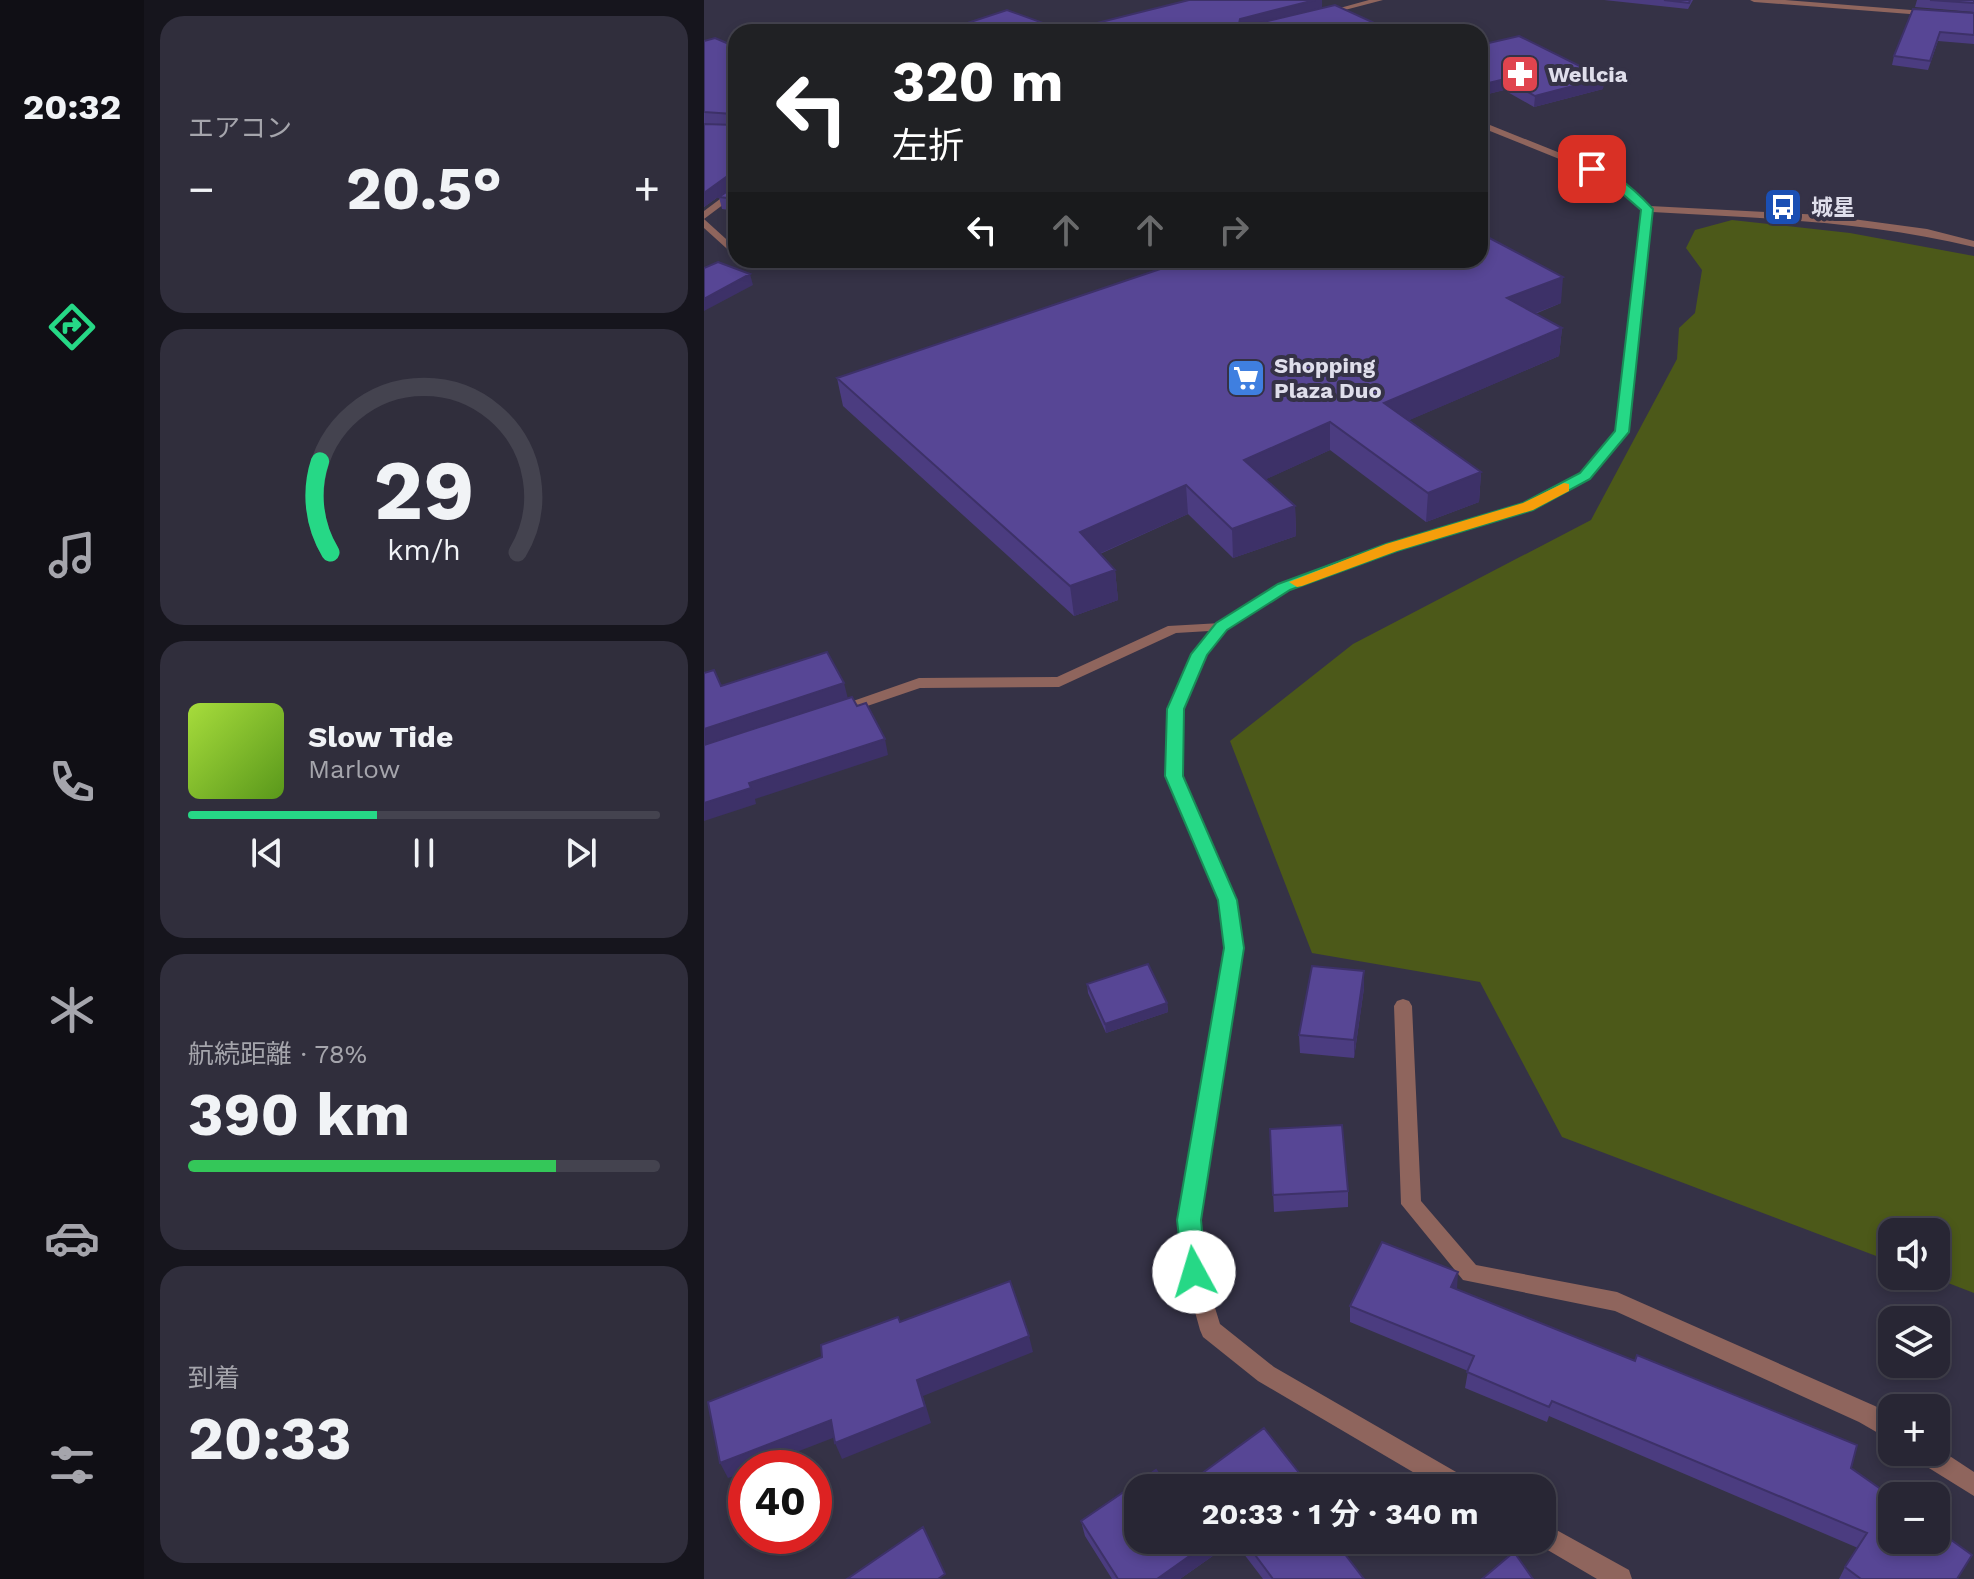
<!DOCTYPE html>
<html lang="ja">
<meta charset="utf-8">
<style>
body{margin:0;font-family:"Work Sans","Noto Sans JP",sans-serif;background:#302e3c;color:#f1f3f6;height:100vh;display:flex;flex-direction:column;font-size:30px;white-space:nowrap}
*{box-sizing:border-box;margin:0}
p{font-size:26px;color:#a5a5ac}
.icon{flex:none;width:44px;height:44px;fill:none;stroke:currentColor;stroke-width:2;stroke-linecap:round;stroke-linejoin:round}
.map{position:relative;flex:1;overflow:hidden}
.sheet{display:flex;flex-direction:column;gap:16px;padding:16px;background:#16151d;width:560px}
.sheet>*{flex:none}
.banner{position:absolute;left:24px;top:24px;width:760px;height:244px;border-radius:24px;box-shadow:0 4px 12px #0003,0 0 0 2px #44434f;background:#202124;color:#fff;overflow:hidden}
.buttons{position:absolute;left:1174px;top:1218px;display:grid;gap:16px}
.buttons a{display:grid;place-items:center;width:72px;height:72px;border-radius:16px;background:#282634;box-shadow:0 4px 12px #0003,0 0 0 2px #44434f;font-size:40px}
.speed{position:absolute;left:24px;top:1450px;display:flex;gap:16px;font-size:40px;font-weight:700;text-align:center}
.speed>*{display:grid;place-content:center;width:104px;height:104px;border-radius:50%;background:#282634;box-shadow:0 4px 12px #0003,0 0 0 2px #44434f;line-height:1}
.speed .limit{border:12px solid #d22;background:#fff;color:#111}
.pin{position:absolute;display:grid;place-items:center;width:68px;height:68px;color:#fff;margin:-34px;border-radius:16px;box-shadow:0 4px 12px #0006}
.me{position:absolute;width:88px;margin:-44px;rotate:354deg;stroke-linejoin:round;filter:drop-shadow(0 0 6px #0008)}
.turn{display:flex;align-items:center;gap:28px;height:168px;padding:0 32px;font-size:36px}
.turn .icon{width:104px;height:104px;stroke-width:2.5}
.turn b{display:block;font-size:56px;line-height:68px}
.lanes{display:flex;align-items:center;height:76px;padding:0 32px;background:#0003;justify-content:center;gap:40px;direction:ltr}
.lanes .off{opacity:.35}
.big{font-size:60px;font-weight:700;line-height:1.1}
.sheet .widget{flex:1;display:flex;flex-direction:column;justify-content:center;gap:12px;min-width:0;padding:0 28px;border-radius:24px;background:#302e3c}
.sheet .dial{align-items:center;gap:0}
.dial svg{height:208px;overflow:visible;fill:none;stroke:#44434f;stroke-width:7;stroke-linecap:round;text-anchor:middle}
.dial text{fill:#f1f3f6;stroke:none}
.song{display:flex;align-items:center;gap:24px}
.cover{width:96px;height:96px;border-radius:12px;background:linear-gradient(135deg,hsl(80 70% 55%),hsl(90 70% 35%))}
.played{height:8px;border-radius:4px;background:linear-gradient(90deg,#26d886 40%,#44434f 40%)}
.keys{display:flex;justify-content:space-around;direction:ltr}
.heat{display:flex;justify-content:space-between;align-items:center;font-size:44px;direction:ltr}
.charge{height:12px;border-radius:6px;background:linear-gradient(90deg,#34c759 78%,#44434f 0)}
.trip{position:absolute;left:420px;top:1474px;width:432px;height:80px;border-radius:24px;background:#282634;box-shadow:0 4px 12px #0003,0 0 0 2px #44434f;font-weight:700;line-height:80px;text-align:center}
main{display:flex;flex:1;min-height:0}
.tabs{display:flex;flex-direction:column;width:144px;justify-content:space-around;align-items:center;background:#100f15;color:#a5a5ac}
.tabs .icon{width:56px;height:56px}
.tabs .selected{color:#26d886}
.tabs b{font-size:36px;color:#f1f3f6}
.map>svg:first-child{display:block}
</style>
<main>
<nav class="tabs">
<b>20:32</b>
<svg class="icon selected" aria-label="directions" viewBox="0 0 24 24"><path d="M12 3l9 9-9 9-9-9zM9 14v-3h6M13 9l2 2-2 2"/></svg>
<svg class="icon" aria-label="music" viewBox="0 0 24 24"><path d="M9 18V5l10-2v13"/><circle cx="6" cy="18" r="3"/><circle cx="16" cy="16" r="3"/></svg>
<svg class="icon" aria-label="phone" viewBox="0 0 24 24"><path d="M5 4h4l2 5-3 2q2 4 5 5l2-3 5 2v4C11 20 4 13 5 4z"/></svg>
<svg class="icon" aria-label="climate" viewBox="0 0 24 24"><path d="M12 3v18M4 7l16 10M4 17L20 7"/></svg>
<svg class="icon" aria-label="car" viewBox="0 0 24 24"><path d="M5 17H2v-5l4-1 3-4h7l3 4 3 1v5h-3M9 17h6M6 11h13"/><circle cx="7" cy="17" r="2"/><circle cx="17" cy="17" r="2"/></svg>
<svg class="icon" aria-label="filters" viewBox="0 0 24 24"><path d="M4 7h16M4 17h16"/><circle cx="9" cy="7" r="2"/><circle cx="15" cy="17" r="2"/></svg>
</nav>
<section class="sheet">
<div class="widget"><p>エアコン</p>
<div class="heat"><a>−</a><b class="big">20.5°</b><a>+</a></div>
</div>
<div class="widget dial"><svg viewBox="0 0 100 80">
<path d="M14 69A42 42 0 1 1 86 69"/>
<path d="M14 69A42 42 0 0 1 10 34" stroke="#26d886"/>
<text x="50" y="56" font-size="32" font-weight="700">29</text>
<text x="50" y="72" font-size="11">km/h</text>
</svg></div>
<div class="widget">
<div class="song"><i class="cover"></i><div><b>Slow Tide</b><p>Marlow</p></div></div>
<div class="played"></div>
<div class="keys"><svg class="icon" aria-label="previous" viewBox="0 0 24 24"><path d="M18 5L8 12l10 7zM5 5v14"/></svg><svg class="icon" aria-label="pause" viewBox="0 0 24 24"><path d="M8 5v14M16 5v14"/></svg><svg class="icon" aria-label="next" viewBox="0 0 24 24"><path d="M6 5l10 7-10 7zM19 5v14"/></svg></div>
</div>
<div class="widget"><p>航続距離 · 78%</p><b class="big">390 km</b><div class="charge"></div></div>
<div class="widget"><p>到着</p><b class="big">20:33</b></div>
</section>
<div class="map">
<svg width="1270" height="1579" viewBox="0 0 1270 1579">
<rect width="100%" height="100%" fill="#353246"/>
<!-- green -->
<path fill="#4c5919" d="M1028,220L1146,233L1270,256V1293L1226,1276H1232V1232H1188V1262L858,1137L776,982L608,953L526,741L649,644L887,520L973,359L975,328L991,313L998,270L982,248L991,230Z"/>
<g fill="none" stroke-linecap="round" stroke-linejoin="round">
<!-- minor -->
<path fill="#8f655d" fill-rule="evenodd" d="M665,0H679L618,16L614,14Z
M1046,0H1081L1270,15V19L1050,2Z
M32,187V195L0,219L32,248V257L0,228V211Z
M517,623L522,624L524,627L522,630L472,633L355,687L216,688L134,716L126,711L129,708L215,678L353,677L464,626Z
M699,999L705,1001L708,1006L717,1201L772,1265L913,1292L1171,1406L1188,1417V1441L1155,1422L911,1311L759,1280L697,1204L690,1006L693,1001Z
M1232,1447L1270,1472V1496L1212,1460L1209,1452H1232Z"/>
<!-- tertiary -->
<path fill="#8f655d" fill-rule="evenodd" d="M776,121L891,167L913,179L946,206L1119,215L1223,229L1270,241V247C1164,221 1056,218 948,212L924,432L886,479L829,509L692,550L585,590L522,630L502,655L479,709L478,776L533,900L539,948L495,1220L500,1272L516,1324L570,1367L766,1480L770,1488H736L554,1381L499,1337L496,1330L480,1272L475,1220L521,948L515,900L462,776L463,709L488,654L512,624L575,584L682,544L819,503L876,473L912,431L938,210L907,183L885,171L776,127Z
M838,1522L925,1570L928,1579H893L830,1542L829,1540H838Z"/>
</g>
<!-- wall -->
<path fill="#4b3c80" d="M900,0H989L984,9Z
M1213,0H1270V12L1211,7Z
M1270,13V44L1234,41L1224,70L1188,65L1190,56Z
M0,41L32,47V211L18,209L15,197L31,185L0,207Z
M776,45L900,78L899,89L830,107L800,90L776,96Z
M857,303L831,314L858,328L855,356L705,420L777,472L775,502L722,522L626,450L562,479L591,506L592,536L529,558L484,514L396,554L411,570L414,600L370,616L139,406L133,378Z
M660,971V988L650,1058L596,1053L595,1035Z
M383,984L463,1003L464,1012L402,1033L384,993Z
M566,1129L644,1191V1207L570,1212Z
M752,1289L1147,1468L1254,1579H1135L1141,1567L1154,1548L845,1416L843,1422L761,1388L764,1371L646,1322V1306Z
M377,1521L434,1540H630L660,1579H559L530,1541L476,1579H408L381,1536Z"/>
<!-- shaded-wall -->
<path fill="#3d3168" d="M611,0H618V9L536,29L535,24L536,19Z
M900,78L899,89L830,107L831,96Z
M801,79L800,90L776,96V85Z
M29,172L32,184L0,207V193Z
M46,274L49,285L0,311V299Z
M859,277L857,303L801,325L803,298Z
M858,328L855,356L680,431V403Z
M626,422V450L541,489L540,460Z
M777,472L775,502L722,522L724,493Z
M482,485L484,514L379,561L376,532Z
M591,506L592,536L529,558L528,529Z
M411,570L414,600L370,616L366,586Z
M140,683L144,699L0,747V729Z
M181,739L184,755L51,799L52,804L0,821V803L45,783Z
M660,971V988L650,1058V1040Z
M463,1003L464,1012L402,1033L401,1024Z
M754,1272L753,1289L746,1304L747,1287Z
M325,1336L329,1352L219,1396L227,1423L138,1459L131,1443L213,1380Z
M127,1420L134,1436L51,1468H42V1472L24,1478L16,1463Z
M508,1540L530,1541L476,1579H453Z"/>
<!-- building -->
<path fill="#574695" stroke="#3d3168" stroke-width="2" d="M485,0H611L536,19L535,24H551L631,5L690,32H236L303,10L361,31Z
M960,0H986L985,3Z
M1226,0H1270V3Z
M1209,9L1270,13V35L1236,32L1226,61L1190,56Z
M815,36L900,78L831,96L801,79L776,85V45Z
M11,38L32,47V199L15,197L31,186L29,172L0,193V124L31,125L29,114L0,112V41Z
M776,233L859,277L803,298L858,328L680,403L777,472L724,493L626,422L540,460L591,506L528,529L482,485L376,532L411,570L366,586L133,378L483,260H776Z
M14,262L46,274L0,299V268Z
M123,652L140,683L0,729V673L10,670L17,686Z
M148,697L153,706L162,703L181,739L45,783L47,788L0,803V745Z
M444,964L463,1003L401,1024L383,984Z
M608,966L660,971L650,1040L595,1035Z
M638,1125L644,1191L569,1195L566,1129Z
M678,1242L754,1272L747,1287L931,1361L933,1355L1153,1445L1147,1468L1188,1497V1540H1232V1529L1268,1555L1253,1579H1157L1141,1567L1163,1533L848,1401L845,1407L763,1372L770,1356L646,1306Z
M306,1281L325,1336L213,1380L221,1407L131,1443L127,1420L16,1463L4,1402L118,1357L117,1345L194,1317L196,1322Z
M560,1428L603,1483L597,1488H478Z
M452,1470L464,1488H434V1540H508L453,1579H414L377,1521Z
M219,1527L241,1574L234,1579H143Z
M540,1540H630L660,1579H569Z
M810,1552L829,1579H778Z"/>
<!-- route -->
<path fill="#26d886" stroke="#198c57" stroke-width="2" d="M884,167C906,166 934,193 949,209L925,432L886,479L829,510L693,551L586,590L523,630L503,655L480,709L479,776L533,900L540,948L497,1220L502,1272L499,1280L490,1283L482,1280L479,1272L473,1220L520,948L514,900L461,776L463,709L487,654L512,623L574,584L682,544L819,503L876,473L911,431L937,210L906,183L884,172Z"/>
<!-- slow -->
<path fill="#f59e0b" d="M860,483L865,484V491L829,510L693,551L598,586L593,587L585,582L682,544L819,503Z"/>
<!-- icons -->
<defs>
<g id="pharmacy-square" transform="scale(2)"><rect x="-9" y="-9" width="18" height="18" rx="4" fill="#e0444e" stroke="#353246"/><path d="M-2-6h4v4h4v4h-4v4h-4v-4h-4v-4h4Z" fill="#fff"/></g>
<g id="bus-square" transform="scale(2)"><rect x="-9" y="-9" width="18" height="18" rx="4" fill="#1a4fb4" stroke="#353246"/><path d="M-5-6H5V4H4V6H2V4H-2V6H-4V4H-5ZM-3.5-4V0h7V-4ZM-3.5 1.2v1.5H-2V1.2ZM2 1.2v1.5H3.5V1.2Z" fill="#fff"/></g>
<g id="supermarket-square" transform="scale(2)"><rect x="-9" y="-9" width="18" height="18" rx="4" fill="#3f7fe0" stroke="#353246"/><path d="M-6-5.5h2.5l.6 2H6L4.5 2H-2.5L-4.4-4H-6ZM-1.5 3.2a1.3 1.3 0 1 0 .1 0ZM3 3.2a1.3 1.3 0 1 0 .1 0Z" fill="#fff"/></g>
</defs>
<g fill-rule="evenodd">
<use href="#pharmacy-square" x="816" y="74"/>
<use href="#bus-square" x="1079" y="207"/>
<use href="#supermarket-square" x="542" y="378"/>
</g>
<g text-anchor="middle" stroke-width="8" stroke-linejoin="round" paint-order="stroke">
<!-- far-poi labels -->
<g font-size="22" font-weight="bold" fill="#dfdeeb" stroke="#353246" text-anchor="start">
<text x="844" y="82">Wellcia</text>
<text x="1107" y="215">城星</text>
<text x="570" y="373">Shopping<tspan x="570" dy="25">Plaza Duo</tspan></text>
</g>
</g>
</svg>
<div class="buttons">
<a><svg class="icon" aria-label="sound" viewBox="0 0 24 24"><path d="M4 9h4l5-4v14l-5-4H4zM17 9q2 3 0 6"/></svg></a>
<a><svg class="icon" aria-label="layers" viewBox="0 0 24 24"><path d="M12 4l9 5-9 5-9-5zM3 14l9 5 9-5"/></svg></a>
<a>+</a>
<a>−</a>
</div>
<div class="speed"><div class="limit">40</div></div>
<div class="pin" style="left:888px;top:169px;background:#d93025"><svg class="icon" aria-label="arrive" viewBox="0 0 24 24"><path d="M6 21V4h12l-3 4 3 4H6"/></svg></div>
<svg class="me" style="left:490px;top:1272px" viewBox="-20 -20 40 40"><circle r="19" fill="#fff"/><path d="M0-13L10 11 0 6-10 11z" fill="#26d886"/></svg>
<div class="trip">20:33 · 1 分 · 340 m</div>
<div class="banner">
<div class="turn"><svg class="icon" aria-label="left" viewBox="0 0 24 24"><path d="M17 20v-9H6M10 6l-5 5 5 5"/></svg><div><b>320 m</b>左折</div></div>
<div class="lanes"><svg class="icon" aria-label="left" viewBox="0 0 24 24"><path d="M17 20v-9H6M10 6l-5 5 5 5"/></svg><svg class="icon off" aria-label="ahead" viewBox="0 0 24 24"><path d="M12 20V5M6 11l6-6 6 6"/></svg><svg class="icon off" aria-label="ahead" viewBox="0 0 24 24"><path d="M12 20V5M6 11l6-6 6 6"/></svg><svg class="icon off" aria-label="right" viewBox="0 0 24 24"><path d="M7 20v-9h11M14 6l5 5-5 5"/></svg></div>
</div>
</div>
</main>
